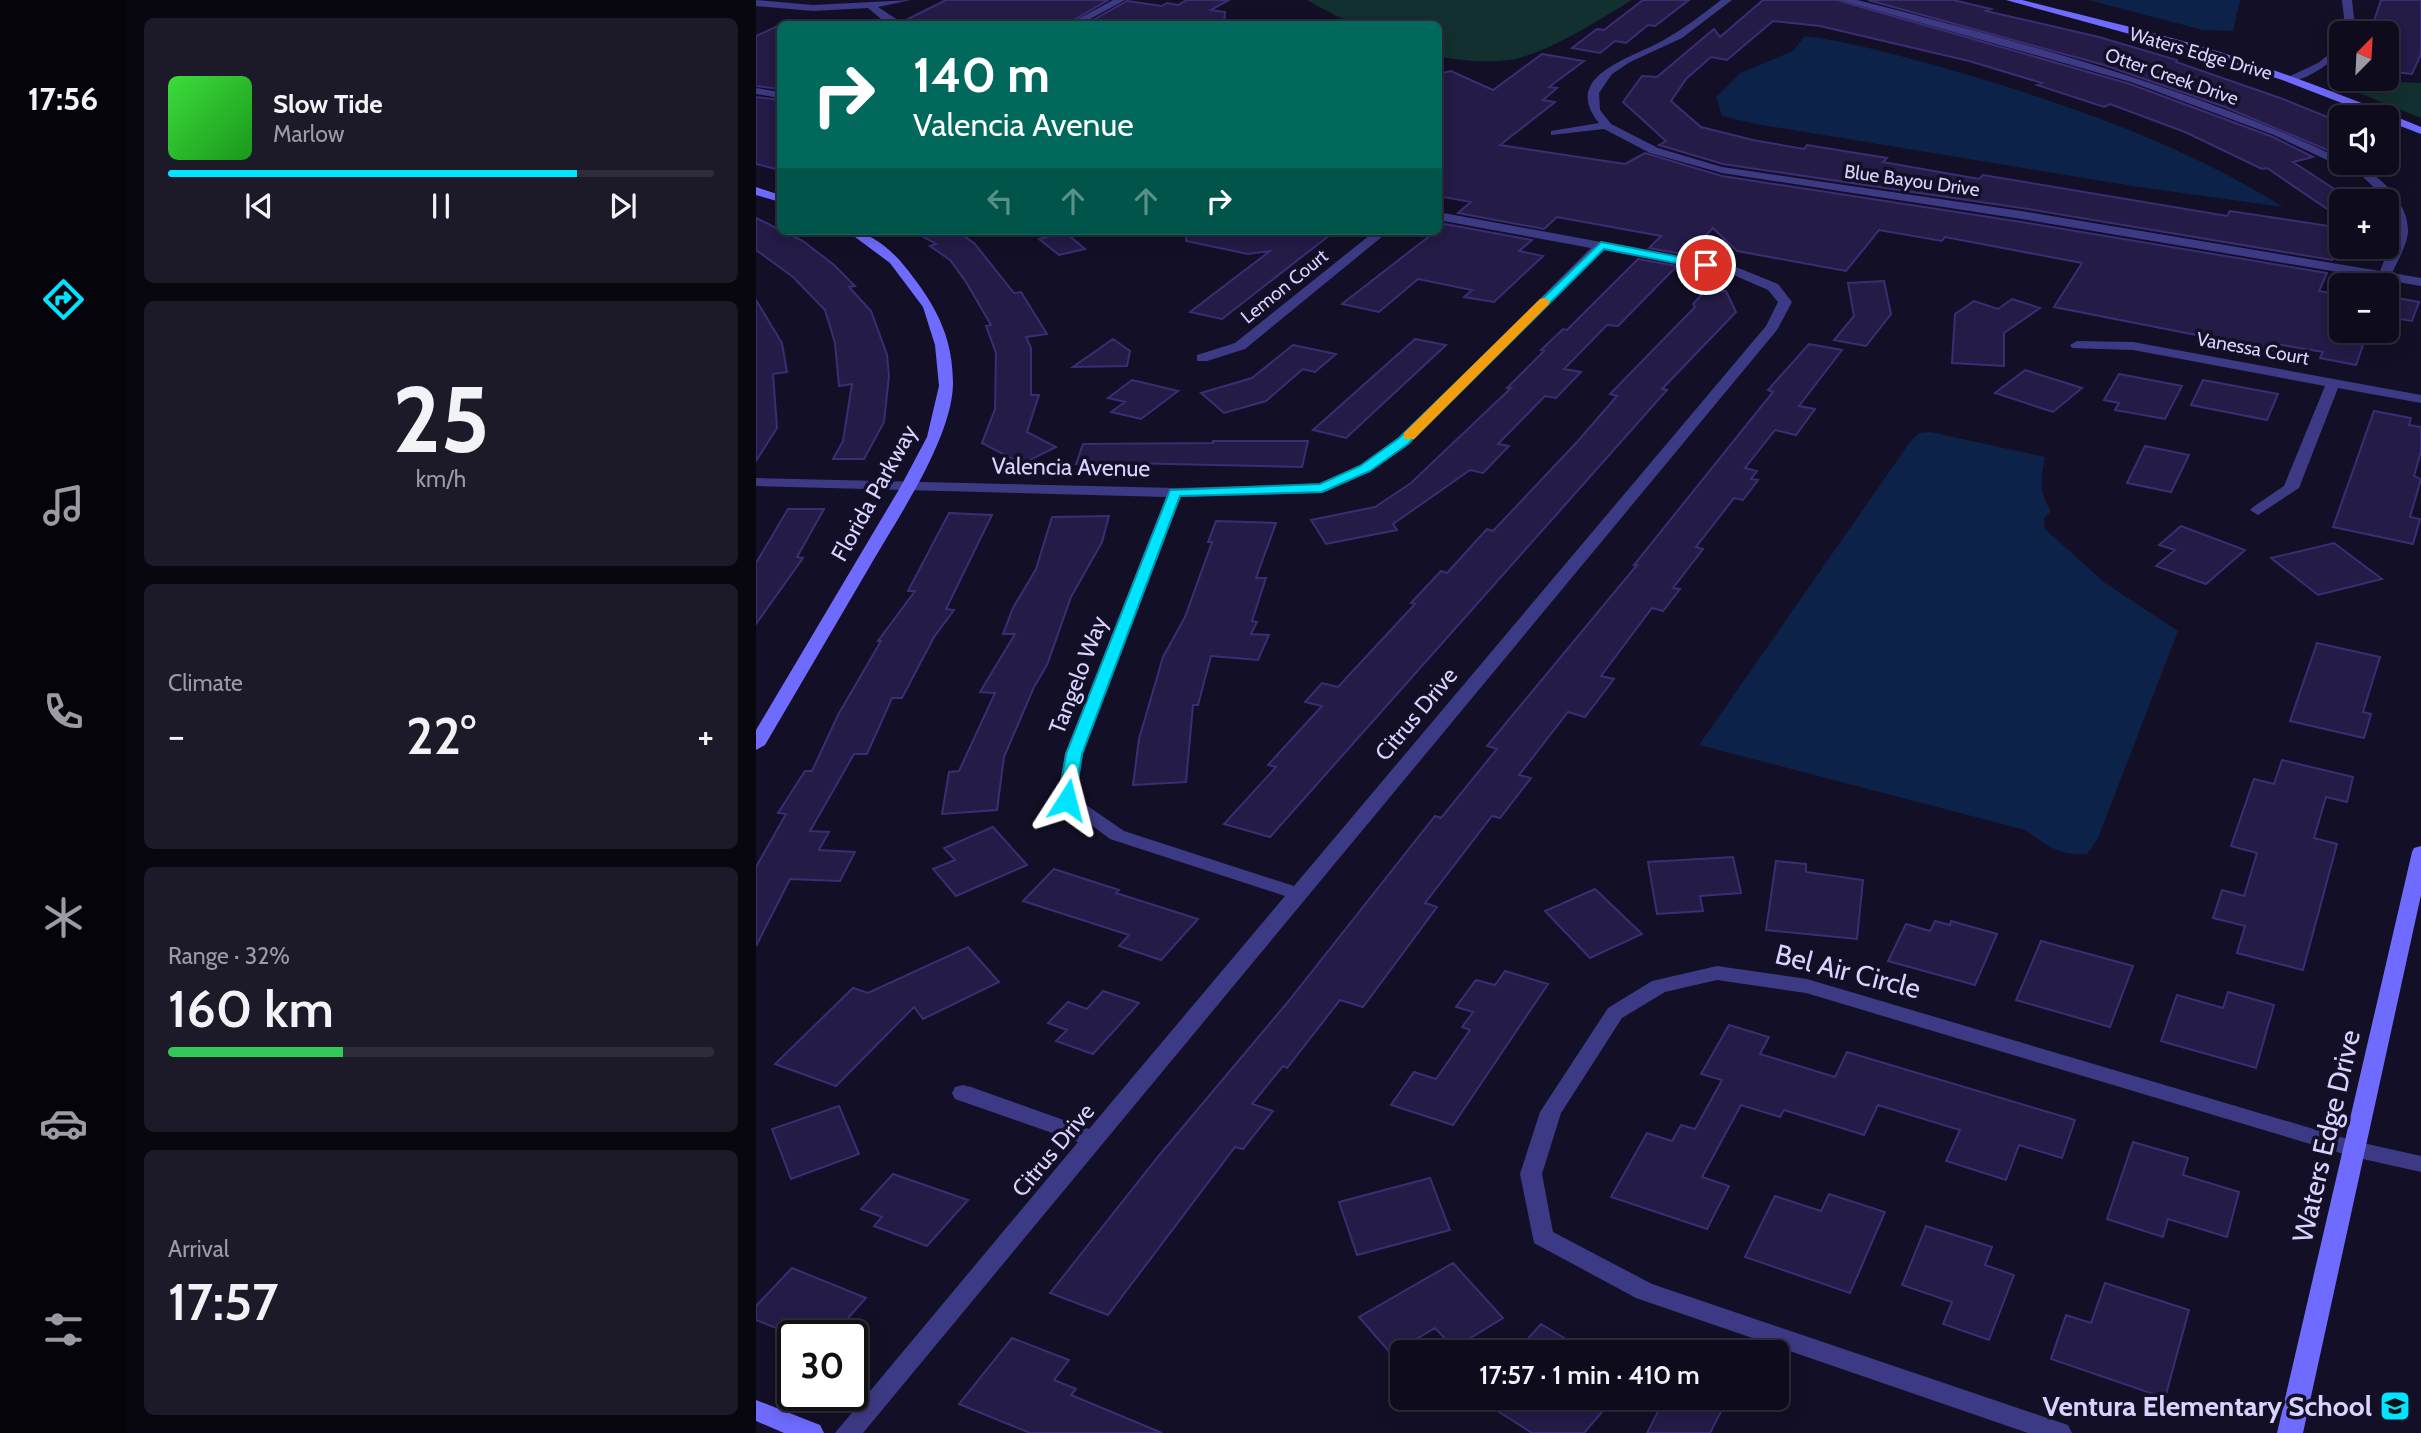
<!DOCTYPE html>
<meta charset="utf-8">
<style>
body{margin:0;font-family:Cabin,sans-serif;background:#1c1929;color:#f1f3f6;height:100vh;display:flex;flex-direction:column;font-size:26px;white-space:nowrap}
*{box-sizing:border-box;margin:0}
p{font-size:23px;color:#9b9ba3}
.icon{flex:none;width:38px;height:38px;fill:none;stroke:currentColor;stroke-width:2;stroke-linecap:round;stroke-linejoin:round}
.map{position:relative;flex:1;overflow:hidden}
.panel{display:flex;flex-direction:column;gap:18px;padding:18px;background:#08060f;width:630px}
.panel>*{flex:none}
.banner{position:absolute;left:21px;top:21px;width:665px;height:214px;border-radius:10px;box-shadow:0 4px 18px #0003,0 0 0 2px #2e2b3b;background:#00695c;color:#fff;overflow:hidden}
.needle{width:46px;rotate:24deg}
.controls{position:absolute;left:1573px;top:21px;display:grid;gap:14px}
.controls a{display:grid;place-items:center;width:70px;height:70px;border-radius:10px;background:#0e0b1c;box-shadow:0 4px 18px #0003,0 0 0 2px #2e2b3b;font-size:35px}
.speed{position:absolute;left:21px;top:1320px;display:flex;gap:14px;font-size:35px;font-weight:700;text-align:center}
.speed>*{display:grid;place-content:center;width:91px;height:91px;border-radius:50%;background:#0e0b1c;box-shadow:0 4px 18px #0003,0 0 0 2px #2e2b3b;line-height:1}
.speed .limit{border:4px solid #111;border-radius:10px;background:#fff;color:#111}
.pin{position:absolute;display:grid;place-items:center;width:60px;height:60px;color:#fff;margin:-30px;border:4px solid #fff;border-radius:50%;box-shadow:0 2px 7px #0007}
.me{position:absolute;width:77px;margin:-38px;rotate:9deg;stroke-linejoin:round;filter:drop-shadow(0 0 5px #0008)}
.turn{display:flex;align-items:center;gap:24px;height:147px;padding:0 21px;font-size:32px}
.turn .icon{width:91px;height:91px;stroke-width:2.5}
.turn b{display:block;font-size:49px;line-height:60px}
.lanes{display:flex;align-items:center;height:66px;padding:0 21px;background:#0003;justify-content:center;gap:35px;direction:ltr}
.lanes .off{opacity:.35}
.big{font-size:52px;font-weight:600;line-height:1.1}
.panel .tile{flex:1;display:flex;flex-direction:column;justify-content:center;gap:10px;min-width:0;padding:0 24px;border-radius:10px;background:#1c1929}
.panel .dial{align-items:center;gap:0}
.dial b{font-size:91px;line-height:1}
.song{display:flex;align-items:center;gap:21px}
.cover{width:84px;height:84px;border-radius:10px;background:linear-gradient(135deg,hsl(120 70% 55%),hsl(120 70% 35%))}
.played{height:7px;border-radius:4px;background:linear-gradient(90deg,#00e5ff 75%,#2e2b3b 75%)}
.keys{display:flex;justify-content:space-around;direction:ltr}
.heat{display:flex;justify-content:space-between;align-items:center;font-size:38px;direction:ltr}
.charge{height:10px;border-radius:5px;background:linear-gradient(90deg,#34c759 32%,#2e2b3b 0)}
.trip{position:absolute;left:634px;top:1340px;width:399px;height:70px;border-radius:10px;background:#0e0b1c;box-shadow:0 4px 18px #0003,0 0 0 2px #2e2b3b;font-weight:600;line-height:70px;text-align:center}
main{display:flex;flex:1;min-height:0}
.tabs{display:flex;flex-direction:column;width:126px;justify-content:space-around;align-items:center;background:#06040b;color:#9b9ba3}
.tabs .icon{width:49px;height:49px}
.tabs .current{color:#00e5ff}
.tabs b{font-size:32px;color:#f1f3f6}
.map>svg:first-child{display:block}
</style>
<main>
<nav class="tabs">
<b>17:56</b>
<svg class="icon current" aria-label="directions" viewBox="0 0 24 24"><path d="M12 3l9 9-9 9-9-9zM9 14v-3h6M13 9l2 2-2 2"/></svg>
<svg class="icon" aria-label="music" viewBox="0 0 24 24"><path d="M9 18V5l10-2v13"/><circle cx="6" cy="18" r="3"/><circle cx="16" cy="16" r="3"/></svg>
<svg class="icon" aria-label="phone" viewBox="0 0 24 24"><path d="M5 4h4l2 5-3 2q2 4 5 5l2-3 5 2v4C11 20 4 13 5 4z"/></svg>
<svg class="icon" aria-label="climate" viewBox="0 0 24 24"><path d="M12 3v18M4 7l16 10M4 17L20 7"/></svg>
<svg class="icon" aria-label="car" viewBox="0 0 24 24"><path d="M5 17H2v-5l4-1 3-4h7l3 4 3 1v5h-3M9 17h6M6 11h13"/><circle cx="7" cy="17" r="2"/><circle cx="17" cy="17" r="2"/></svg>
<svg class="icon" aria-label="filters" viewBox="0 0 24 24"><path d="M4 7h16M4 17h16"/><circle cx="9" cy="7" r="2"/><circle cx="15" cy="17" r="2"/></svg>
</nav>
<section class="panel">
<div class="tile">
<div class="song"><i class="cover"></i><div><b>Slow Tide</b><p>Marlow</p></div></div>
<div class="played"></div>
<div class="keys"><svg class="icon" aria-label="previous" viewBox="0 0 24 24"><path d="M18 5L8 12l10 7zM5 5v14"/></svg><svg class="icon" aria-label="pause" viewBox="0 0 24 24"><path d="M8 5v14M16 5v14"/></svg><svg class="icon" aria-label="next" viewBox="0 0 24 24"><path d="M6 5l10 7-10 7zM19 5v14"/></svg></div>
</div>
<div class="tile dial"><b>25</b><p>km/h</p></div>
<div class="tile"><p>Climate</p>
<div class="heat"><a>−</a><b class="big">22°</b><a>+</a></div>
</div>
<div class="tile"><p>Range · 32%</p><b class="big">160 km</b><div class="charge"></div></div>
<div class="tile"><p>Arrival</p><b class="big">17:57</b></div>
</section>
<div class="map">
<svg width="1665" height="1433" viewBox="0 0 1665 1433">
<rect width="100%" height="100%" fill="#130f26"/>
<!-- green -->
<path fill="#12302f" d="M551,0H876C845,19 789,55 753,60C729,63 706,60 683,57L682,24H604L580,16Z
M1578,73L1585,74L1586,79L1665,83V118L1578,83Z"/>
<!-- water -->
<path fill="#0c2248" d="M1332,0H1484L1477,31L1447,30Z
M1049,36C1103,43 1156,59 1209,74C1319,107 1429,145 1527,207L1383,187L1000,124L966,116L960,97L984,73L1037,51Z
M1174,432L1289,457C1285,479 1282,491 1295,511L1288,518L1289,529L1349,583L1422,631L1342,838L1331,854C1301,855 1292,846 1269,830L943,745L1154,442L1163,433Z"/>
<!-- building -->
<path fill="#241b47" stroke="#3b2d73" stroke-width="2" d="M190,0H352L311,24H150L148,21Z
M431,0H473L455,10L469,12L468,24H330L371,1L406,6L411,3L422,5Z
M887,0H933L899,26L892,25L870,43L859,41L844,53L816,48L841,29L848,30Z
M1007,0H1081L1374,84L1517,137L1557,157L1537,162L1586,194V219L1511,168L1506,169L1429,132L1354,104L1348,107L1281,85L1286,83L1213,61L1064,26L1017,21L971,60L955,57L930,79L915,101L945,127L997,140L1048,149L1051,145L1131,158L1127,162L1223,179L1227,175L1471,216L1474,211L1586,228V251H1580L1576,260L1272,209L967,164L903,145L910,141L867,102L886,76L901,77L958,29L964,37Z
M1112,0H1197L1235,9L1230,11L1343,37L1421,60L1420,62L1527,99L1586,123V149L1576,152L1469,107L1348,65Z
M1625,0H1665V54L1656,74L1631,71V33H1622V22L1618,21Z
M24,25V89L0,86V36Z
M786,54L828,61L793,87L801,88L787,100L799,102L744,145L869,164L889,153L966,176L1272,223L1571,273L1563,291L1586,295V341L1607,345L1600,365L1564,358L1567,352L1520,344L1517,350L1298,307L1326,263L1189,237L1186,241L1123,230L1090,271L981,251L957,228L931,255L893,248L905,236L872,230L801,217L788,229L702,213L715,202L682,196V74L695,71L737,90Z
M0,97L24,100V170L0,164Z
M0,218L47,241L78,265L99,286L93,287L115,311L131,355L133,376L128,422L108,459H77L87,441L96,384L83,386L79,343L69,310L37,277L0,250Z
M689,224L776,240L763,251L787,256L738,302L708,297L716,290L662,279L623,312L586,304Z
M157,231H200L218,243L258,293L265,292L291,334L270,337L275,348V395H283L271,432L300,447L266,464L226,443L239,409L240,353L230,326L235,325L210,282L194,260L174,246L180,244Z
M431,231H579L466,319L434,312L514,251L492,254L430,241Z
M309,232L329,249L303,255L283,239Z
M882,259L921,266L862,326L851,325L808,369L825,372L800,398L789,396L742,444L753,446L727,473L714,470L637,524L641,530L570,544L555,520L619,507L655,483L755,388H751L788,351L785,350L807,329L811,330Z
M1128,281L1135,314L1110,346L1078,340L1098,316L1092,283Z
M970,291L980,312L906,389L911,390L514,837L468,824L520,767L512,765L566,706L549,702L566,683L582,687L659,604L655,603L685,571L691,573L731,529L737,531L821,442L861,396L854,394L939,307L937,304L948,292Z
M1631,296L1663,302L1656,321L1631,317Z
M1256,299L1284,308L1248,333V366L1196,363L1199,314L1218,301L1242,309Z
M0,300L26,343L31,372L17,374L21,428L0,461Z
M357,339L374,351L371,366L317,367Z
M659,339L690,345L590,438L557,430Z
M1053,344L1086,350L1043,406L1059,409L1040,435L1019,430L989,468L1001,471L995,479L1002,480L987,500L978,498L940,547L947,549L917,588L924,589L907,611L896,608L845,676L858,679L829,717L812,712L763,775L775,778L744,818L736,816L669,903L681,907L607,1007L584,1000L531,1068L527,1066L496,1104L517,1111L487,1149L479,1147L352,1315L294,1293L405,1153L531,1003L679,816L685,818L741,749L731,746L881,565H878L1017,392L1012,390Z
M537,345L580,354L559,372L547,369L510,401L468,413L445,393L496,378Z
M1269,370L1326,388L1297,412L1239,393Z
M1363,374L1426,386L1409,419L1359,410L1363,403L1348,400Z
M376,380L422,391L385,419L355,412L369,402L352,398Z
M1447,380L1522,394L1511,420L1435,405Z
M1618,411L1655,418L1653,425L1665,427V451L1658,476L1665,479L1654,517L1664,519L1657,544L1577,527Z
M457,441H552L546,467L368,463L320,464L327,444L457,443Z
M1389,446L1433,455L1415,492L1371,483Z
M32,509H68L41,557L47,558L0,624V563Z
M193,513L236,515L190,609L198,610L178,637L146,698H136L111,754H98L54,831L73,832L63,850L99,852L84,881L34,879L0,946V867L30,814L22,813L49,771H56L82,715L125,641H122L159,591H152Z
M353,516L346,542L315,597L291,665L278,687L248,757L241,810L186,814L193,772L203,771L239,693L224,692L259,634H247L257,608L280,569L296,517Z
M460,521L520,523L500,578H510L496,621L501,622L495,634L513,635L502,660L455,656L442,705H437L430,782L377,785L383,739L407,657L429,617L456,542H452Z
M1425,526L1489,550L1450,584L1400,566L1419,550L1403,545Z
M1578,543L1626,579L1562,595L1515,558Z
M1561,643L1624,657L1607,712L1615,714L1608,738L1534,721Z
M1526,760L1597,777L1591,802L1570,797L1558,838L1581,844L1547,970L1481,953L1489,926L1457,918L1466,890L1488,896L1501,853L1475,846L1498,779L1518,784Z
M237,827L271,865L200,896L177,869L199,860L188,848Z
M977,857L985,893L944,896L947,911L901,914L892,862Z
M1020,861L1050,864V872L1107,880L1101,939L1010,930Z
M298,869L363,890L360,893L442,919L405,960L363,946L373,935L267,901Z
M839,889L886,934L834,958L789,911Z
M1179,921L1194,925L1195,921L1241,934L1219,985L1132,961L1150,924L1174,931Z
M1285,941L1377,966L1354,1027L1260,1000Z
M212,947L243,982L167,1019L158,1007L80,1086L19,1064L97,988L112,993Z
M749,971L792,984L697,1125L635,1105L658,1072L680,1079L714,1030L706,1027L717,1012L700,1007L720,980L739,985Z
M347,991L383,1003L337,1054L300,1041L311,1030L292,1023L312,1002L331,1009Z
M1472,992L1518,1005L1500,1068L1405,1041L1421,995L1467,1008Z
M973,1025L1013,1037L1004,1054L1079,1077L1091,1052L1319,1120L1306,1158L1263,1145L1250,1180L1190,1161L1204,1130L1122,1105L1108,1135L1028,1110L1024,1117L985,1105L946,1177L973,1186L951,1229L855,1197L891,1133L916,1141L925,1125L939,1129L966,1080L945,1074Z
M83,1106L103,1154L35,1179L16,1129Z
M1377,1142L1432,1158L1427,1175L1483,1192L1471,1237L1412,1219L1407,1237L1351,1219Z
M137,1174L212,1200L171,1246L118,1226L126,1217L105,1209Z
M674,1178L694,1230L601,1255L583,1202Z
M1073,1194L1129,1212L1094,1293L989,1257L1019,1196L1065,1211Z
M1170,1226L1236,1247L1229,1265L1258,1275L1233,1340L1187,1324L1196,1302L1146,1285Z
M697,1263L747,1318L698,1348L679,1328L635,1354L603,1317Z
M36,1268L110,1298L77,1335H38L0,1320V1306Z
M1349,1283L1433,1310L1409,1398L1295,1359L1310,1315L1335,1323Z
M785,1324L833,1353H759Z
M256,1338L313,1360L298,1380L320,1389L315,1395L406,1433H274L203,1404Z
M721,1398H858L828,1433H776Z
M909,1398H972L954,1433H891Z"/>
<g fill="none" stroke-linecap="round" stroke-linejoin="round">
<!-- street -->
<path fill="#3d3a85" fill-rule="evenodd" d="M0,0L57,5L155,0L122,7L148,24H131L112,8L57,11L0,6Z
M357,0H369L325,24H313Z
M965,0H976L926,38L874,62L856,74L843,93L844,110L855,124L902,148L966,167L1272,212L1624,271L1640,232L1631,200L1607,177L1518,135L1375,82L1084,0H1101C1266,42 1431,86 1586,159V163C1615,163 1654,201 1652,232C1651,245 1641,262 1636,273L1665,278V286L1272,220L966,173L894,153L848,129L795,135V131L843,123C804,76 876,58 906,41C927,29 946,15 965,0Z
M1586,0H1596L1599,27L1597,33H1587L1589,27Z
M1586,44V53C1574,63 1541,88 1528,79L1562,63Z
M0,88L24,92V98L0,94Z
M682,212L980,267L1022,284L1036,302L1021,330L107,1433H79L322,1142L199,1099L196,1093L199,1087L207,1085L215,1087L333,1129L529,896L354,839L302,800L309,754L410,497L0,486V478L419,488L564,484L604,466L643,438L835,248L682,220ZM847,250L973,273L1012,290L1022,302L1010,326L538,886L368,831L320,798L327,754L425,497L567,493L614,472L653,444Z
M619,231H633L489,349L451,361H441V355L479,343Z
M1321,341L1377,342L1665,395V403L1582,388L1543,488L1502,515L1494,510L1497,507L1528,486L1569,386L1377,350L1316,348L1314,345Z
M961,966L1051,979L1598,1141L1665,1156V1172L1598,1157L1050,993L961,980L909,992L866,1018L805,1113L786,1174L797,1232L896,1284L1312,1425L1316,1433H1272L880,1298L778,1243L764,1174L784,1112L852,1008L896,981Z"/>
<!-- secondary -->
<path fill="#6f6bff" fill-rule="evenodd" d="M1250,0H1266C1332,17 1399,32 1464,52C1532,74 1599,100 1665,127V134L1631,121V117H1622L1529,81L1454,56Z
M0,187L24,195V202L0,195Z
M91,231C118,231 142,256 157,277C183,311 197,341 197,384C196,439 141,519 114,566C79,626 44,685 9,745L0,750V730L145,486L171,437L183,386L179,345L167,307L134,263Z
M1665,846V895L1547,1433H1521L1656,852L1658,848Z
M0,1400L64,1425L68,1433H28L0,1421Z"/>
</g>
<!-- route -->
<path fill="#00e5ff" stroke="#0095a6" stroke-width="2" d="M845,242L950,262L955,265L950,269L848,249L652,444L614,471L566,492L424,496L326,754L319,800L317,804H305L302,800L310,754L414,490L564,484L604,466L643,438Z"/>
<!-- slow -->
<path fill="#f59e0b" d="M788,298L794,301L793,304L658,439H648V433L784,299Z"/>
<!-- icons -->
<defs>
<g id="school-square" transform="scale(1.575)"><rect x="-9" y="-9" width="18" height="18" rx="4" fill="#00e5ff" stroke="#130f26"/><path d="M0-5L7-2L0 1L-7-2ZM-4 1L0 2.5L4 1V4Q0 6-4 4Z" fill="#111"/></g>
</defs>
<g fill-rule="evenodd">
<use href="#school-square" x="1639" y="1406"/>
</g>
<g text-anchor="middle" stroke-width="7" stroke-linejoin="round" paint-order="stroke">
<!-- far-street labels -->
<g font-size="19" fill="#d9d4ff" stroke="#130f26">
<text transform="translate(1445 53) rotate(16)" y="7">Waters Edge Drive</text>
<text transform="translate(1416 76) rotate(19)" y="7">Otter Creek Drive</text>
<text transform="translate(1156 180) rotate(8)" y="7">Blue Bayou Drive</text>
<text transform="translate(528 286) rotate(-39)" y="7">Lemon Court</text>
<text transform="translate(1497 348) rotate(10)" y="7">Vanessa Court</text>
</g>
<!-- street labels -->
<g font-size="23" fill="#d9d4ff" stroke="#130f26">
<text transform="translate(315 467) rotate(1)" y="8">Valencia Avenue</text>
<text transform="translate(118 493) rotate(-61)" y="8">Florida Parkway</text>
<text transform="translate(322 675) rotate(-69)" y="8">Tangelo Way</text>
<text transform="translate(660 714) rotate(-50)" y="8">Citrus Drive</text>
<text transform="translate(297 1150) rotate(-50)" y="8">Citrus Drive</text>
</g>
<!-- near-street labels -->
<g font-size="28" fill="#d9d4ff" stroke="#130f26">
<text transform="translate(1092 971) rotate(14)" y="10">Bel Air Circle</text>
<text transform="translate(1570 1136) rotate(-77)" y="10">Waters Edge Drive</text>
</g>
<!-- near-poi labels -->
<g font-size="28" font-weight="bold" fill="#d9d4ff" stroke="#130f26" text-anchor="end">
<text x="1616" y="1416">Ventura Elementary School</text>
</g>
</g>
</svg>
<div class="controls">
<a><svg class="needle" viewBox="-14 -14 28 28"><path d="M0-13l5 13h-10z" fill="#e53935"/><path d="M0 13l5-13h-10z" fill="#9b9ba3"/></svg></a>
<a><svg class="icon" aria-label="sound" viewBox="0 0 24 24"><path d="M4 9h4l5-4v14l-5-4H4zM17 9q2 3 0 6"/></svg></a>
<a>+</a>
<a>−</a>
</div>
<div class="speed"><div class="limit">30</div></div>
<div class="pin" style="left:950px;top:265px;background:#d93025"><svg class="icon" aria-label="arrive" viewBox="0 0 24 24"><path d="M6 21V4h12l-3 4 3 4H6"/></svg></div>
<svg class="me" style="left:311px;top:800px" viewBox="-20 -20 40 40"><path d="M0-17L14 15 0 8-14 15z" fill="#00e5ff" stroke="#fff" stroke-width="4"/></svg>
<div class="trip">17:57 · 1 min · 410 m</div>
<div class="banner">
<div class="turn"><svg class="icon" aria-label="right" viewBox="0 0 24 24"><path d="M7 20v-9h11M14 6l5 5-5 5"/></svg><div><b>140 m</b>Valencia Avenue</div></div>
<div class="lanes"><svg class="icon off" aria-label="left" viewBox="0 0 24 24"><path d="M17 20v-9H6M10 6l-5 5 5 5"/></svg><svg class="icon off" aria-label="ahead" viewBox="0 0 24 24"><path d="M12 20V5M6 11l6-6 6 6"/></svg><svg class="icon off" aria-label="ahead" viewBox="0 0 24 24"><path d="M12 20V5M6 11l6-6 6 6"/></svg><svg class="icon" aria-label="right" viewBox="0 0 24 24"><path d="M7 20v-9h11M14 6l5 5-5 5"/></svg></div>
</div>
</div>
</main>
